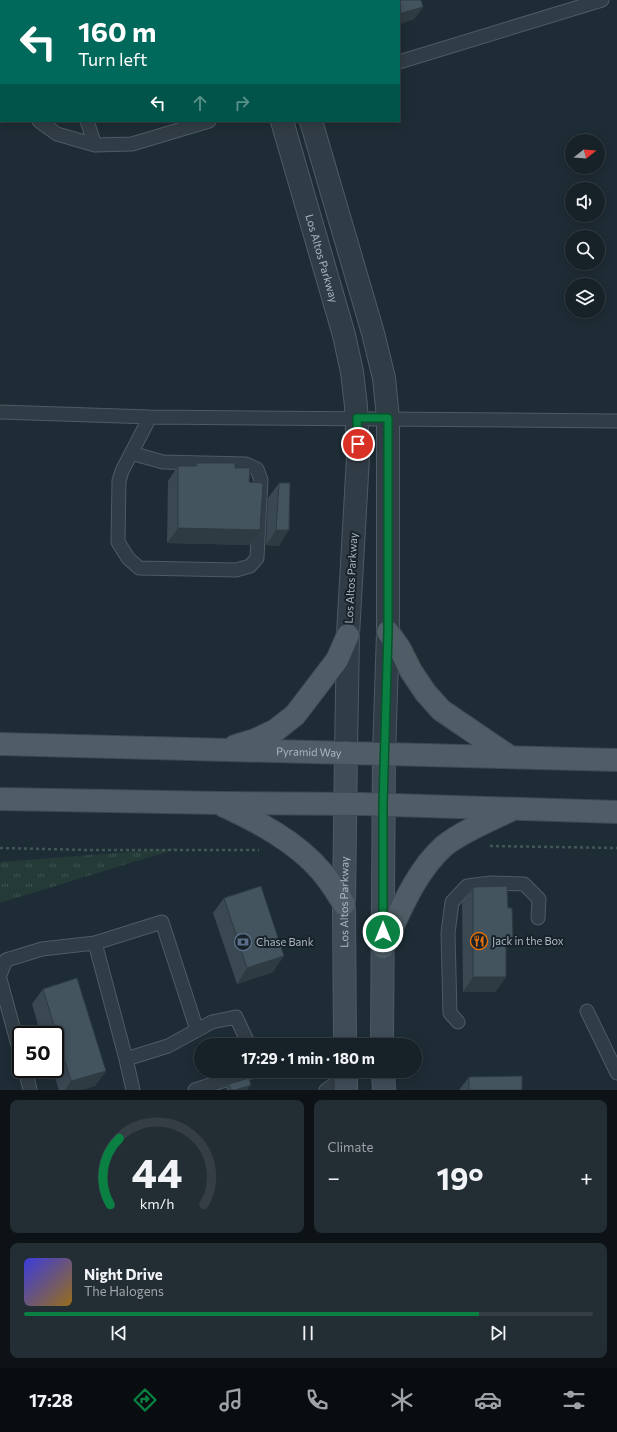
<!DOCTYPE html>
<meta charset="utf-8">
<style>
body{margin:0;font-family:Commissioner,sans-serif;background:#232e34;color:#f1f3f6;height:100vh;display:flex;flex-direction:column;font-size:15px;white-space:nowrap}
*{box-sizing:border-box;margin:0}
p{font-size:13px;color:#9ea3a8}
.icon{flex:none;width:22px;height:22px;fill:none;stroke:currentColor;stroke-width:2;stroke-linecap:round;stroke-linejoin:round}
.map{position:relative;height:1090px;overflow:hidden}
.details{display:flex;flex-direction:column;gap:10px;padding:10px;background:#0c1216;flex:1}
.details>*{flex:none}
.top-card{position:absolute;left:0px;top:0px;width:400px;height:122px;box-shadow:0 2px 10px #0003,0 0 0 1px #353e45;background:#00695c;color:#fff;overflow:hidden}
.needle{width:26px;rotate:73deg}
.tools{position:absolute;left:565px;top:134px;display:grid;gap:8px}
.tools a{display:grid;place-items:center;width:40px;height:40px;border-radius:50%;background:#162128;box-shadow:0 2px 10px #0003,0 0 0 1px #353e45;font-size:20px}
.speed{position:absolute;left:12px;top:1026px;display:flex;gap:8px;font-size:20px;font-weight:700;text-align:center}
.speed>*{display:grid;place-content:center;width:52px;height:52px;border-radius:50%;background:#162128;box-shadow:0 2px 10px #0003,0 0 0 1px #353e45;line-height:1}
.speed .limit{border:2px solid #111;border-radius:6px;background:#fff;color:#111}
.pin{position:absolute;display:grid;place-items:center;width:34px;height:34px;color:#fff;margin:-17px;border:2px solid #fff;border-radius:50%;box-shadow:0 1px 4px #0007}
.me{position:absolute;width:44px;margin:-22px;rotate:0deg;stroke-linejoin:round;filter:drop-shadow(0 0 3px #0008)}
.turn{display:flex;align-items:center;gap:14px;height:84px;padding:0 12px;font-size:18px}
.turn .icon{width:52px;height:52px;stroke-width:2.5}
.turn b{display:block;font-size:28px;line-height:34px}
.lanes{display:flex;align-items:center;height:38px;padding:0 12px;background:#0003;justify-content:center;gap:20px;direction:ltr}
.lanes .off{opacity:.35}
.big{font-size:30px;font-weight:700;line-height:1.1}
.details .tile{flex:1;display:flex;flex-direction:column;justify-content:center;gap:6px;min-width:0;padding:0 14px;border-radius:8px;background:#232e34}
.details .dial{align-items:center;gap:0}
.dial svg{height:104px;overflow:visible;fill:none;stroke:#353e45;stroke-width:7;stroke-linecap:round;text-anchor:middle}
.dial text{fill:#f1f3f6;stroke:none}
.song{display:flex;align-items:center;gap:12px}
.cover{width:48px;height:48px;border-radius:6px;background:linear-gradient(135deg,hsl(240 70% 55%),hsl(40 70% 35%))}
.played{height:4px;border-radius:2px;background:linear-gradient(90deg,#0b8043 80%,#353e45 80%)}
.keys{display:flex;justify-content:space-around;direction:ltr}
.heat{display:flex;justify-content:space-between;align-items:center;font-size:22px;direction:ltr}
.details .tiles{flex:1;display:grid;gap:10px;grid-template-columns:1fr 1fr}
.tile:last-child{grid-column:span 2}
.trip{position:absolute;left:194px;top:1038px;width:228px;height:40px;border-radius:20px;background:#162128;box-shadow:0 2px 10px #0003,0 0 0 1px #353e45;font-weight:700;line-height:40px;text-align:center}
.menu{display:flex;height:64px;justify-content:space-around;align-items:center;background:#090d10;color:#9ea3a8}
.menu .icon{width:28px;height:28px}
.menu .active{color:#0b8043}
.menu b{font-size:18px;color:#f1f3f6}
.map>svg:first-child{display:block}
</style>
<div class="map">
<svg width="617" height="1090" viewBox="0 0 617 1090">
<defs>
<pattern id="grass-tufts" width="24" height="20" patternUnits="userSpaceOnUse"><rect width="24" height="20" fill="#233a37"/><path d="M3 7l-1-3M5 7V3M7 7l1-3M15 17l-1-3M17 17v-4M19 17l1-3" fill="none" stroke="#405452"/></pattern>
</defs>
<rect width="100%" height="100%" fill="#1e2c35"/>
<!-- grass -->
<path fill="url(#grass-tufts)" d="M179,848L0,903V862Z"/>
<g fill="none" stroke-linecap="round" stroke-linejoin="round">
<!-- lane casing -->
<g stroke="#4e5b64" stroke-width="15">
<path id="lane" d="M50,0V1
M399,62L602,0
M0,92L1,93
M39,121L57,134L95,145L132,144L209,121
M87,121L95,145
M0,412L150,417L617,421
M131,453L163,462L246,464L257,469L261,480L257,558L250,566L236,570L139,568L128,558L118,542L119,481L122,471L150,417
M0,975L6,960L42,949L95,943
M0,979L21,1056
M587,1011L617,1073
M458,1022L450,1013L448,933L452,902L467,886L491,883L524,884L539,899L538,918
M126,1059L95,943L162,922L197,1030
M25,1069L30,1090
M133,1090L126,1059L168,1046L212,1022L236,1017L249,1045
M195,1090L253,1071
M326,1090L335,1084L346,1071"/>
</g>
<!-- street casing -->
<g stroke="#4e5b64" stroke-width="24">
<g id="street">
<path id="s1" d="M282,121L344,335L352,372L356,406L358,457L348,635L346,752"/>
<path d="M311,121L373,333L384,378L388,418V632L384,753"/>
</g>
</g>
<!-- secondary casing -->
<g stroke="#4e5b64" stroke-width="24">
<g id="secondary">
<path id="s2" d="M345,1045L344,904L346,752"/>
<path d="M382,1045L384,753"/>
<path d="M346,1071V1090"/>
<path d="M383,1071L384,1090"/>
</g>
</g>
<!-- primary casing -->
<g stroke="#3d4952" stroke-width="24">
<g id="primary">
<path d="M388,632L400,649L411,671L425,692L441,710L510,757"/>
<path id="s3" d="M0,744L617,760"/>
<path d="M235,746L255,740L276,730L295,715L337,660L348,635"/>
<path d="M0,799L220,803L362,804L617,812"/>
<path d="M224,806C259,822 296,842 321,871C330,881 337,893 344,904"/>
<path d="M383,947C400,912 415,872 444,846C461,832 490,820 509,811"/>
</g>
</g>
<!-- path -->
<path stroke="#415756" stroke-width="2.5" stroke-dasharray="3 3" stroke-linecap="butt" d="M490,846L617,848
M0,848L88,850H259"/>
<!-- lane -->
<use href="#lane" stroke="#313d46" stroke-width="13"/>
<!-- street -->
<use href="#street" stroke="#313d46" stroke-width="22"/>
<!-- secondary -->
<use href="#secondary" stroke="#3f4d59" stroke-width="22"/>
<!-- primary -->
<use href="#primary" stroke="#4f5d66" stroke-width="22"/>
</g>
<!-- wall -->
<path fill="#3a4852" d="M125,0H308L305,1H125Z
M311,0H421L423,7L414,19L399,24V1H311Z
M197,463L235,468L249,482L250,545L167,543L168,481L178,466H194Z
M279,483V546L266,545L268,498Z
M474,887L506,948V977L495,992H463L462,903Z
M224,898L273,972L237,984L213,913Z
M43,989L106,1071L95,1086L82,1090H59L52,1069H55V1035H41L32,1004Z
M469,1077L522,1090H459Z
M229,1084L251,1085L248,1089L245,1090H227L226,1088Z"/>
<!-- shaded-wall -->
<path fill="#2f3b42" d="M277,0H308L305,1H274Z
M423,7L414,19L399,24V14Z
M178,528L260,530L250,545L167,543Z
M276,530H289L279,546L266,545Z
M506,938H513L502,953Z
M284,956L273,972L237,984L247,968Z
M473,977H506L495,992H463Z
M106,1071L95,1086L82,1090H65L71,1081Z
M251,1085L248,1089L245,1090H235Z"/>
<!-- building -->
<path fill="#43545f" stroke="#2f3b42" d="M137,0H277L274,1H138Z
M323,0H421L423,7L399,14V1H323Z
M197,463H235V468H250L249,482L263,483L260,530L178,528V466H197Z
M279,483H290L289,530H276Z
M261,886L284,956L247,968L224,898Z
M507,886L508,908H512L513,938H506V977H473V888L474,887Z
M77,978L106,1071L71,1081L43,989Z
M522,1076V1090H469V1077Z
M249,1078L251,1085L235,1090H231L229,1084Z"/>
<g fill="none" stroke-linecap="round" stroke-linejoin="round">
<!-- route casing -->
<g stroke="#07532c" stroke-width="10">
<path id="route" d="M358,444L357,418H388V632L383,805V932"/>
</g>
<!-- route -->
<use href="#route" stroke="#0b8043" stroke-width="7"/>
</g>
<!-- icons -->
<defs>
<g id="restaurant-ring" transform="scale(0.9)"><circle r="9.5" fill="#17222a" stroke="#e8710a" stroke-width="1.5"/><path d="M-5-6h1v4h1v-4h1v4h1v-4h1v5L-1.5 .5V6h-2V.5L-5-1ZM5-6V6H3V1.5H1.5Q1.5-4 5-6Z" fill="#e8710a"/></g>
<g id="bank-ring" transform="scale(0.9)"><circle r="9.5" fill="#17222a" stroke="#5c6f8a" stroke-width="1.5"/><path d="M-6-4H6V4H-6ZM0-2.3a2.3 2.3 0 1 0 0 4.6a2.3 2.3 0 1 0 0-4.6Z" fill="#5c6f8a"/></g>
</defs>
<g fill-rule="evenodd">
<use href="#restaurant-ring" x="479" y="941"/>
<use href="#bank-ring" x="243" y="942"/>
</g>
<g text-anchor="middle" stroke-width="4" stroke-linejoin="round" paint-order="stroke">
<!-- street labels -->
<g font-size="11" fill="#aab8c3" stroke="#17222a">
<text dy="4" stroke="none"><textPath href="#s1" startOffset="143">Los Altos Parkway</textPath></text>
<text transform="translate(351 578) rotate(-87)" y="4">Los Altos Parkway</text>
<text dy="4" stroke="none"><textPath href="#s3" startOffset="309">Pyramid Way</textPath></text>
<text dy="4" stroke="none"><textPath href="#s2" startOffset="143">Los Altos Parkway</textPath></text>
</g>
<!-- poi labels -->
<g font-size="11" fill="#aab8c3" stroke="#17222a" text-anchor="start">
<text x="492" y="945">Jack in the Box</text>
<text x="256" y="946">Chase Bank</text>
</g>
</g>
</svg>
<div class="tools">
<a><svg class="needle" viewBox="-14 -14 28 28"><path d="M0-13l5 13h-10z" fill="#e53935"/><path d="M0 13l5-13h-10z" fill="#9ea3a8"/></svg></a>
<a><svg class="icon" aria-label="sound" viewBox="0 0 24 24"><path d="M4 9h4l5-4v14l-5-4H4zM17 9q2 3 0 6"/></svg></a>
<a><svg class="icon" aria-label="search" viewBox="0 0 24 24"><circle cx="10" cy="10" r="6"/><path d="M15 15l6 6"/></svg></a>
<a><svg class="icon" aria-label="layers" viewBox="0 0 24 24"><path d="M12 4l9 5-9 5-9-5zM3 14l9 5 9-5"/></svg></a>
</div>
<div class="speed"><div class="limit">50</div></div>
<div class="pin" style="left:358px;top:444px;background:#d93025"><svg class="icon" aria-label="arrive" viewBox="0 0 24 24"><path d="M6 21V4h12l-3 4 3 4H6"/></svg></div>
<svg class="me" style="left:383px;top:932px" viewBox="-20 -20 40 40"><circle r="17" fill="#0b8043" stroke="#fff" stroke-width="3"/><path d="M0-11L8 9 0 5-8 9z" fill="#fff"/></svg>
<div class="trip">17:29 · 1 min · 180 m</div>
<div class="top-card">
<div class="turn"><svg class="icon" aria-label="left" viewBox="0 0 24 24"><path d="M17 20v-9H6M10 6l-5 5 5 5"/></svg><div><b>160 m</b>Turn left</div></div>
<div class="lanes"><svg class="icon" aria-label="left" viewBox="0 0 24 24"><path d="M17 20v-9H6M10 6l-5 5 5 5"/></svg><svg class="icon off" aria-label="ahead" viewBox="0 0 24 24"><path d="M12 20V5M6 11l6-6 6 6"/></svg><svg class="icon off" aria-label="right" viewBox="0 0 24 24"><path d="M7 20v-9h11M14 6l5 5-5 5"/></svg></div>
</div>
</div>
<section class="details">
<div class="tiles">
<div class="tile dial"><svg viewBox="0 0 100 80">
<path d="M14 69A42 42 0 1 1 86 69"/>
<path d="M14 69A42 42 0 0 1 21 18" stroke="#0b8043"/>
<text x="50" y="56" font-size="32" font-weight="700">44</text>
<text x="50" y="72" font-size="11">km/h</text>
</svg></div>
<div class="tile"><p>Climate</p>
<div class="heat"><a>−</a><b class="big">19°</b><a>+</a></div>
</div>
<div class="tile">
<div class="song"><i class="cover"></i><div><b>Night Drive</b><p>The Halogens</p></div></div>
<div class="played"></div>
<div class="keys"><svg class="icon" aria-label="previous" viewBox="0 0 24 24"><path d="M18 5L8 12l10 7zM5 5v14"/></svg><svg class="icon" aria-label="pause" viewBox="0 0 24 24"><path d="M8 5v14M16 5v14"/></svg><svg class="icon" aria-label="next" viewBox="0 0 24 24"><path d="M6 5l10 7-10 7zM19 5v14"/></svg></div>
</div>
</div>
</section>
<nav class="menu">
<b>17:28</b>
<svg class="icon active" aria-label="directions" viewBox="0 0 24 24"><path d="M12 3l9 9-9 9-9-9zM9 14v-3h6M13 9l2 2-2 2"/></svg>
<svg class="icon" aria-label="music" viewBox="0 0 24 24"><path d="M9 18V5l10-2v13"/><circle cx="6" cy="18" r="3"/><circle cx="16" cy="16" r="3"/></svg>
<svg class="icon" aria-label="phone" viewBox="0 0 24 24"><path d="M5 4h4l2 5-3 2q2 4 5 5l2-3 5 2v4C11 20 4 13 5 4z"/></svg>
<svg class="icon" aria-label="climate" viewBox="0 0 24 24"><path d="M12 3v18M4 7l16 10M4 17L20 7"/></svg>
<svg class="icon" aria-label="car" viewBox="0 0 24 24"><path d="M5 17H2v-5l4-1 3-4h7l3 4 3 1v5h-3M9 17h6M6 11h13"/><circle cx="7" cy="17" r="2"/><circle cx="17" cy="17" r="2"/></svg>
<svg class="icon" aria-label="filters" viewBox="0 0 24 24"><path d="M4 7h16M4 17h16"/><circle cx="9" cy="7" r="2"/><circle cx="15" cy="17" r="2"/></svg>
</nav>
